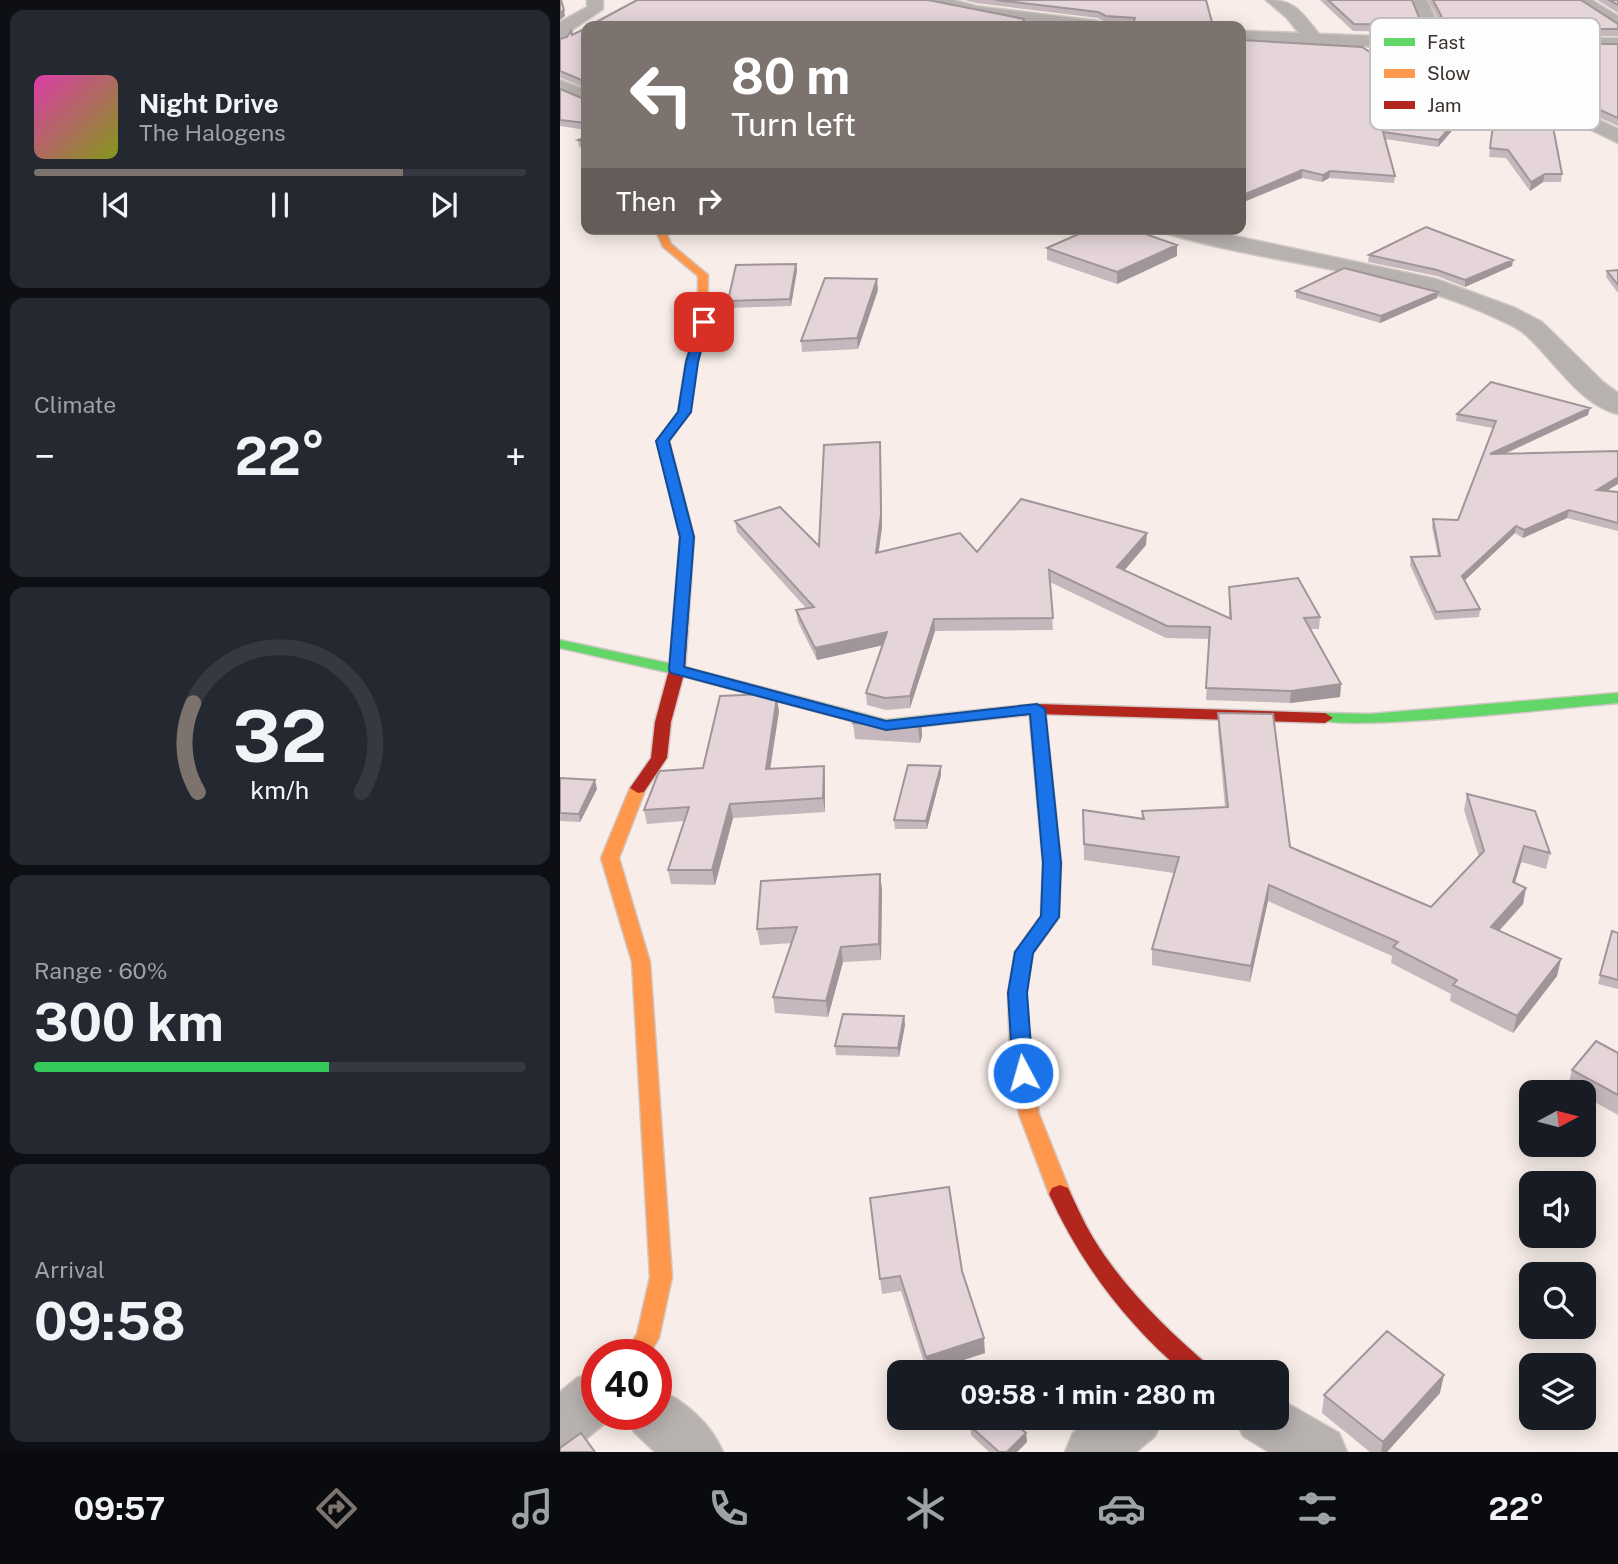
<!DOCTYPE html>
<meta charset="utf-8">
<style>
body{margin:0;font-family:"Public Sans",sans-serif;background:#242831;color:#f1f3f6;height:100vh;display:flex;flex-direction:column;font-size:26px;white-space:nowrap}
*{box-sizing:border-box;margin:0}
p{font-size:23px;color:#9ea1a6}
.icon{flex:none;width:38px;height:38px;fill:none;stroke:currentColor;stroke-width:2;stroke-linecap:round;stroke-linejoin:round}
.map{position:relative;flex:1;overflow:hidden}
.details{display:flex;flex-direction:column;gap:10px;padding:10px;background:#0d0f14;width:560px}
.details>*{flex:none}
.guide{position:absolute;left:21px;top:21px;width:665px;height:214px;border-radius:14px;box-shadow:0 4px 18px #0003;background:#7c736e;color:#fff;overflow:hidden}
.needle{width:46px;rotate:83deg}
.tools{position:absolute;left:959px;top:1080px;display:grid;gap:14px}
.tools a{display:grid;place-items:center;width:77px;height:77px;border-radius:14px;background:#171b24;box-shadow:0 4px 18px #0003;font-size:35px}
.speed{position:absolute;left:21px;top:1339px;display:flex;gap:14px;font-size:35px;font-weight:700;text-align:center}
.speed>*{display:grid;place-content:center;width:91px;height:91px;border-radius:50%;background:#171b24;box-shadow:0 4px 18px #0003;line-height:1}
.speed .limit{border:10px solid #d22;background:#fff;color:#111}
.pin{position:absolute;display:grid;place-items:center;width:60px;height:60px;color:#fff;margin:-30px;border-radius:14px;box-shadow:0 4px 10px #0006}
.me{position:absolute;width:77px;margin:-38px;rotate:354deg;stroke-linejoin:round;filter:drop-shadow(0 0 5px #0008)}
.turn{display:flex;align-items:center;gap:24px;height:147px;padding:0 35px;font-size:32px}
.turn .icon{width:91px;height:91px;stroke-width:2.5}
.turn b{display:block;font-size:49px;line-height:60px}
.then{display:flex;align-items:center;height:66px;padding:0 35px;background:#0003;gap:14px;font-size:26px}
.big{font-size:52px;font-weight:700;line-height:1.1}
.details .widget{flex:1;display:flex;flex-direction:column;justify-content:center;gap:10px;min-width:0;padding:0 24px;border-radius:14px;background:#242831}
.details .dial{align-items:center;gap:0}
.dial svg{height:182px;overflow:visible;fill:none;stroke:#363941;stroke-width:7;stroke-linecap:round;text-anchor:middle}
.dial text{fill:#f1f3f6;stroke:none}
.song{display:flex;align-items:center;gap:21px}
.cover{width:84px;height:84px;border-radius:10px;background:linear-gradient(135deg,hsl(320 70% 55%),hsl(70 70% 35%))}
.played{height:7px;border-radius:4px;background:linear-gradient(90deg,#7c736e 75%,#363941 75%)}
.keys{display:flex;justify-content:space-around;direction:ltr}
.heat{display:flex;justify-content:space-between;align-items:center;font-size:38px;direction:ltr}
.charge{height:10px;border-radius:5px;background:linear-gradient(90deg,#34c759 60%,#363941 0)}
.trip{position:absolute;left:327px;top:1360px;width:402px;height:70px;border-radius:14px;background:#171b24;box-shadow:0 4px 18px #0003;font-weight:700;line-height:70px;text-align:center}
.tabs{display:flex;height:112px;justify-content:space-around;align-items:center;background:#090b0e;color:#9ea1a6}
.tabs .icon{width:49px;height:49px}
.tabs .current{color:#7c736e}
.tabs b{font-size:32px;color:#f1f3f6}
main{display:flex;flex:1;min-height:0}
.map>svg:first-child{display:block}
</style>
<main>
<section class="details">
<div class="widget">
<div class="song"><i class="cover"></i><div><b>Night Drive</b><p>The Halogens</p></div></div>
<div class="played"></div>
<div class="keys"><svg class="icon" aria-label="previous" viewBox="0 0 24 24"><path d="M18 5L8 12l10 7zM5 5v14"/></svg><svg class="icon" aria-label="pause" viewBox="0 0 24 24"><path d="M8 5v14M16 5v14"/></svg><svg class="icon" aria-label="next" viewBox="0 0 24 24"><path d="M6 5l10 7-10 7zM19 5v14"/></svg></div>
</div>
<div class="widget"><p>Climate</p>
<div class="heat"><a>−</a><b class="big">22°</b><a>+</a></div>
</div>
<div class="widget dial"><svg viewBox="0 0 100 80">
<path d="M14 69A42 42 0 1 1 86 69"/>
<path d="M14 69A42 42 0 0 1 12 30" stroke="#7c736e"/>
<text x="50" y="56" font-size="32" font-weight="700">32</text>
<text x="50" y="72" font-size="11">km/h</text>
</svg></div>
<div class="widget"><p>Range · 60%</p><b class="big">300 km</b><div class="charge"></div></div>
<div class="widget"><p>Arrival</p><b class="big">09:58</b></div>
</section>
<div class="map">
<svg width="1058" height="1452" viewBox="0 0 1058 1452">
<rect width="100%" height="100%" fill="#f8ede8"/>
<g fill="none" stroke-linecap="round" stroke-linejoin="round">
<!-- street casing -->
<g stroke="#d0c8c4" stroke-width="3">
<path id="street" d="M27,0H43V9L13,29L6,42L0,43V22L27,7Z
M367,0H394L416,6L538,21L547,26C487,29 427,20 369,4Z
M706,0C736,0 741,12 759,34L867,38L851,0H867L885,39L1058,38V48L896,49C945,88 1004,101 1058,129V143L1005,117L961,103L927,87L873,49L681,41V31L739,33L727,18Z
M1013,0H1032L1058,16V29Z
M0,80L26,90V103L0,93Z
M605,229H642L876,279L955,308L982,322L1043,382L1058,393V414C1020,405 994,360 966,335C959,328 947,323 938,319C835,270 717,266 608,234Z
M37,1371V1414H56L20,1444L0,1452V1392L17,1378Z
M96,1389C125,1400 151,1424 163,1452H95L74,1432L66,1414H96Z
M718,1398L779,1433L787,1452H709L683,1436L675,1418H718Z
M533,1418H603L595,1436L576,1452H505L513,1433Z"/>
</g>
<!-- fast casing -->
<g stroke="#d0c8c4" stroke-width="3">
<path id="fast" d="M0,640L117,665L326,720L428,709L436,714L428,719L326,730L115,674L0,648Z
M1058,693V703C1019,706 773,734 757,718L765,713L810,714Z"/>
</g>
<!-- slow casing -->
<g stroke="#d0c8c4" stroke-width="3">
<path id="slow" d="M95,229H105L111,244L148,275L147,320L138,318V276L103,247Z
M477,704L485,709L501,863L499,917L473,953L466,993L470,1053L479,1114L511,1194L508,1200L500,1203L492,1200L489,1194L459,1114L450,1053L448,993L455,952L481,916L483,863L469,709Z
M78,783L86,788L59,858L90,962L112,1277L99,1338L89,1354H64L77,1334L90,1277L72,962L41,858L70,788Z"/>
</g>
<!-- jam casing -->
<g stroke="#d0c8c4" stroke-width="3">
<path id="jam" d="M143,315L148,318L138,361L130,412L109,441L134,537L125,670L111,722L107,758L84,792L78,793L70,788L91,758L95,722L109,670L120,537L97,441L118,412L126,361L138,318Z
M477,704L765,713L773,718L765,723L477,714L428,719L420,714L428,709Z
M500,1185L508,1188C516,1204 523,1221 532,1236C562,1286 604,1327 648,1365L652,1372H623C565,1322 521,1264 489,1194L492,1188Z"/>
</g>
<!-- street -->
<use href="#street" fill="#b7b1af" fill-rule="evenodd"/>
<!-- fast -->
<use href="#fast" fill="#63d668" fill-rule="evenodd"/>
<!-- slow -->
<use href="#slow" fill="#ff974d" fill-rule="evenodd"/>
<!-- jam -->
<use href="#jam" fill="#b3261e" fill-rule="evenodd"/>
</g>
<!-- wall -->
<path fill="#c5b7bb" d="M404,0H646L573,24L545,22L538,18L416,3Z
M760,0H852L862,25V32L793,31Z
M868,0H1021L1058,24V36H893L885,32Z
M1037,0H1058V13Z
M26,28V88L1,78H0V39L12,35Z
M681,40L869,90L928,83L927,90L878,147L825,139L835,176L834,183L769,178L762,182L742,178L681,203Z
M907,44H1058V126L1022,110L985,84L984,94L936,72L906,52Z
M938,87L1002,174L1001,182H983L970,191L946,158L929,157Z
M0,89L24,99L26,97V130L0,126Z
M26,137V149L19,147L18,140Z
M617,245V256L557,284L487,260V248Z
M809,255L953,260L952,266L905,287L877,276L808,262Z
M237,270L231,306L168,308V301Z
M1058,270V293L1046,277L1047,271Z
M318,290L298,349L242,352L241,341Z
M736,291L878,292L877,298L820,323L736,298Z
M897,414L1028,415L945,454L1058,451V484L1046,491L1058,492V531L1007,518L963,538L955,533L904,580L920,609L919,617L875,620L850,565L851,557L878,556L872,527L873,519L898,520L933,428L896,421Z
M321,453L322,527L318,553L417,552L586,545L564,570L669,618V587L760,617L759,629H750L781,684L780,697L730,703L646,700L650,639L606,638L490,582L493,630L375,631L350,708L326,710L307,705L306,693L323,645L257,660L238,622L236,610L246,608L177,532L175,521L259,546Z
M219,711L210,769L264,766L265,780V812L173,818L155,885L111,884L108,870L124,821L87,824L84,810L143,768Z
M658,713L730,847L871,907L919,857L904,810L907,794L990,853L986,869L961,862L955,883L966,888L963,904L939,931L1001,959L997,976L953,1033L890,1001L891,994L831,963L832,956L708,901L690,982L592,965V949L614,873L524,860L523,810L582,819V811L665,807L658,728Z
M361,719L362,736L360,743L295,739L293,723H325Z
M381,766V775L367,829H335L334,820Z
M0,778L37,789L20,822L0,821Z
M320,874L322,890L321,960L283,962L268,1017L215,1013L213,997L232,943L200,945L197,929Z
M1052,931L1058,933V989L1038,984Z
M344,1016L345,1025L339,1057L276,1055L275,1046Z
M1058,1053V1115L1024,1096V1092H1016L1008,1087L1012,1070Z
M310,1198L402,1271L425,1353L367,1372L341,1291L322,1294Z
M880,1393L827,1452H810L762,1413L764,1395Z
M410,1426L466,1433L467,1442L457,1452H429L411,1435Z"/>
<!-- shaded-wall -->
<path fill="#a09598" d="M4,10L5,16L0,20V13Z
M928,83L927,90L878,147L879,140Z
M742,170V178L681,203V196Z
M770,171L769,178L762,182L763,175Z
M985,174L983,182L970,191L971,182Z
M617,245V256L557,284V272Z
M953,260L952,266L905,287V280Z
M236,264L237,270L231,306L230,299Z
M317,279L318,290L298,349L297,338Z
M878,292L877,298L820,323L821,316Z
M1030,408L1028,415L928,461L930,454Z
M320,442L322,527L317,565L316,553Z
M1058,477V484L1035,498L1037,490Z
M1009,510L1007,518L963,538L964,530Z
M956,526L955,533L901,584L902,576Z
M587,533L586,545L557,579V567Z
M374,619L375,631L350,708V696Z
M327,632L328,644L257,660L255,648Z
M781,684L780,697L730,703L731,691Z
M217,697L219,711L208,783L206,769Z
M361,719L362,736L360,743L358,727Z
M264,766L265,780V812L263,798Z
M381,766V775L367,829L366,821Z
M35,780L37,789L20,822L19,814Z
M170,804L173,818L155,885L152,870Z
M964,846L961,862L950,899L953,882Z
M320,874L322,890L321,960L319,944Z
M709,885L708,901L690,982L691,966Z
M966,888L963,904L928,943L931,927Z
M281,947L283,962L268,1017L266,1001Z
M1001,959L997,976L953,1033L957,1016Z
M344,1016L345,1025L339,1057L338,1048Z
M424,1338L425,1353L367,1372L366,1357Z
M884,1375L880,1393L827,1452H821L823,1442Z
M466,1433L467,1442L457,1452H447Z"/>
<!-- building -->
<path fill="#e5d5d9" stroke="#a09598" stroke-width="2" d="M0,0H1L4,10L0,13Z
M77,0H368L464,19L462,26H29Z
M436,0H646L653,26H572L575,18L546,16L538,12Z
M768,0H852L862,25L794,24Z
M873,0H1021L1058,24V29H894L886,25Z
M1049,0H1058V5Z
M26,28V82L0,71V39L7,37L11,31L12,35Z
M681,40L802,47L869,90L919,78L928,83L879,140L823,132L835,176L770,171L763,175L742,170L681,196Z
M907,44H1058V118L1023,102L983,75L985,87L937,64Z
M938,87L989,106L1002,174H985L971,182L948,150L930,148Z
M0,89L24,99L26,97V123L0,120Z
M26,137V142L18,140Z
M866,227L953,260L905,280L877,270L809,255Z
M530,229H571L617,245L557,272L487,248Z
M236,264L230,299L168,301L176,265Z
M784,268L878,292L821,316L736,291Z
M1058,270V285L1047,271Z
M265,278L317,279L297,338L241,341Z
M931,382L1030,408L930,454L1058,451V477L1037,490L1058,492V523L1009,510L964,530L956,526L902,576L920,609L876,612L851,557L880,556L873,519L898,520L936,421L897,414Z
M320,442L321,515L316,553L400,533L417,552L461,499L587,533L557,567L671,619L669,587L738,578L760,617L744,618L781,684L731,691L646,688L650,627L607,626L489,570L493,618L374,619L350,696L325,698L306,693L327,632L255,648L236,610L254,607L175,521L220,507L259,546L264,445Z
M206,694L217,697L206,769L264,766L263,798L170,804L152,870H108L129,807L84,810L98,774L100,771L143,768L160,696Z
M658,713L713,714L730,847L871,907L924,851L907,794L975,811L990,853L964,846L953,882L966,888L931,927L1001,959L957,1016L893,985L897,980L833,947L838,942L709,885L691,966L592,949L619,857L524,844L523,810L584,819L582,811L668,807Z
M296,716L325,723L361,719L358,727L293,723Z
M348,765L381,766L366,821L334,820Z
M0,778L35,780L19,814L0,813Z
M320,874L319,944L281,947L266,1001L213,997L237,927L197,929L201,881Z
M1052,931L1058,933V980L1040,975Z
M283,1014L344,1016L338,1048L275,1046Z
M1036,1041L1058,1053V1095L1012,1070Z
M389,1187L402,1271L424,1338L366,1357L340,1276L320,1279L310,1198Z
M827,1331L884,1375L823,1442L764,1395Z
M419,1418H449L466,1433L447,1452H439L410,1426Z
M21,1433L35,1452H0V1448Z"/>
<!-- route -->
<path fill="#1a73e8" stroke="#114b97" stroke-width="2" d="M144,318L149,322L138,362L131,412L109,441L134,537L124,667L326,721L477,704L485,709L501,863L499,917L473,953L467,993L473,1073L470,1078L463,1081L456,1078L453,1073L448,993L455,952L481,916L483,863L470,714L326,730L111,673L109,670L120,537L96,441L118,412L126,362L138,322Z"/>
<!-- legend -->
<rect x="810" y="18" width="230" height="112" rx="10" fill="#fdfdfd" stroke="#c2c0bf" stroke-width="2"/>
<rect x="824" y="38" width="31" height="8" fill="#63d668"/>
<rect x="824" y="69" width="31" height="9" fill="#ff974d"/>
<rect x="824" y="101" width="31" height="8" fill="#b3261e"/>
<g font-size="19" fill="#3a312d">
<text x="867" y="49">Fast</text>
<text x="867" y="80">Slow</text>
<text x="867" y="112">Jam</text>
</g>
</svg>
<div class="tools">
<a><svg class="needle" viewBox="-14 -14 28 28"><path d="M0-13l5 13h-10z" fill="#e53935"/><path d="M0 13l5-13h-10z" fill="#9ea1a6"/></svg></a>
<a><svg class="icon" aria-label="sound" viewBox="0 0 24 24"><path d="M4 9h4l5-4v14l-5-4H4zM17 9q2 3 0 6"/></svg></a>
<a><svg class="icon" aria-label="search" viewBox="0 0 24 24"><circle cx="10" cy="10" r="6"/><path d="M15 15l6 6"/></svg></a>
<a><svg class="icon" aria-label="layers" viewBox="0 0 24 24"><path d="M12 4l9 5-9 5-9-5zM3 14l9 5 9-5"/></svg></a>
</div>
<div class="speed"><div class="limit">40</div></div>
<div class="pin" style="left:144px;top:322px;background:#d93025"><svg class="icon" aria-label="arrive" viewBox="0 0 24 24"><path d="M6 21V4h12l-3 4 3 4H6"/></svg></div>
<svg class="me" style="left:463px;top:1073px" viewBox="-20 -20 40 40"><circle r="17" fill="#1a73e8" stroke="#fff" stroke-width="3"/><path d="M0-11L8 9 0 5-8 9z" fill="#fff"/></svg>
<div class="trip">09:58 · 1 min · 280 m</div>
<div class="guide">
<div class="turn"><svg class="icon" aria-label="left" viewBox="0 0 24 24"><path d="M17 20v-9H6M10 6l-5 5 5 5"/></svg><div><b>80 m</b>Turn left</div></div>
<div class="then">Then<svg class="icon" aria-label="right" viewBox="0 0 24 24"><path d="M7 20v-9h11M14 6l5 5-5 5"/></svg></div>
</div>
</div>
</main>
<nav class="tabs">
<b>09:57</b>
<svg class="icon current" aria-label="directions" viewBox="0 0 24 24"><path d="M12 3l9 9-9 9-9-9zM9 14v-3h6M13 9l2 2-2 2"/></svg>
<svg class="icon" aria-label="music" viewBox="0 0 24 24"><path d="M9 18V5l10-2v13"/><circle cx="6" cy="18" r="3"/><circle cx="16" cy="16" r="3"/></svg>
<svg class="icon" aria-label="phone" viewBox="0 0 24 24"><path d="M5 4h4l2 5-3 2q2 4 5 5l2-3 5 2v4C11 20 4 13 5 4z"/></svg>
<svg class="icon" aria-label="climate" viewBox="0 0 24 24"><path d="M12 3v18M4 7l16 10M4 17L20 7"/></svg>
<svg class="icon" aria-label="car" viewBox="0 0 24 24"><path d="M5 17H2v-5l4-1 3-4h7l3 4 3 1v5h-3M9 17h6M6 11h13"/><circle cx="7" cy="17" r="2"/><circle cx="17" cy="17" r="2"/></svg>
<svg class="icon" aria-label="filters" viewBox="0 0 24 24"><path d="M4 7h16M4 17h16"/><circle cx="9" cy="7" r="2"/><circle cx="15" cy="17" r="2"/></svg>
<b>22°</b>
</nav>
